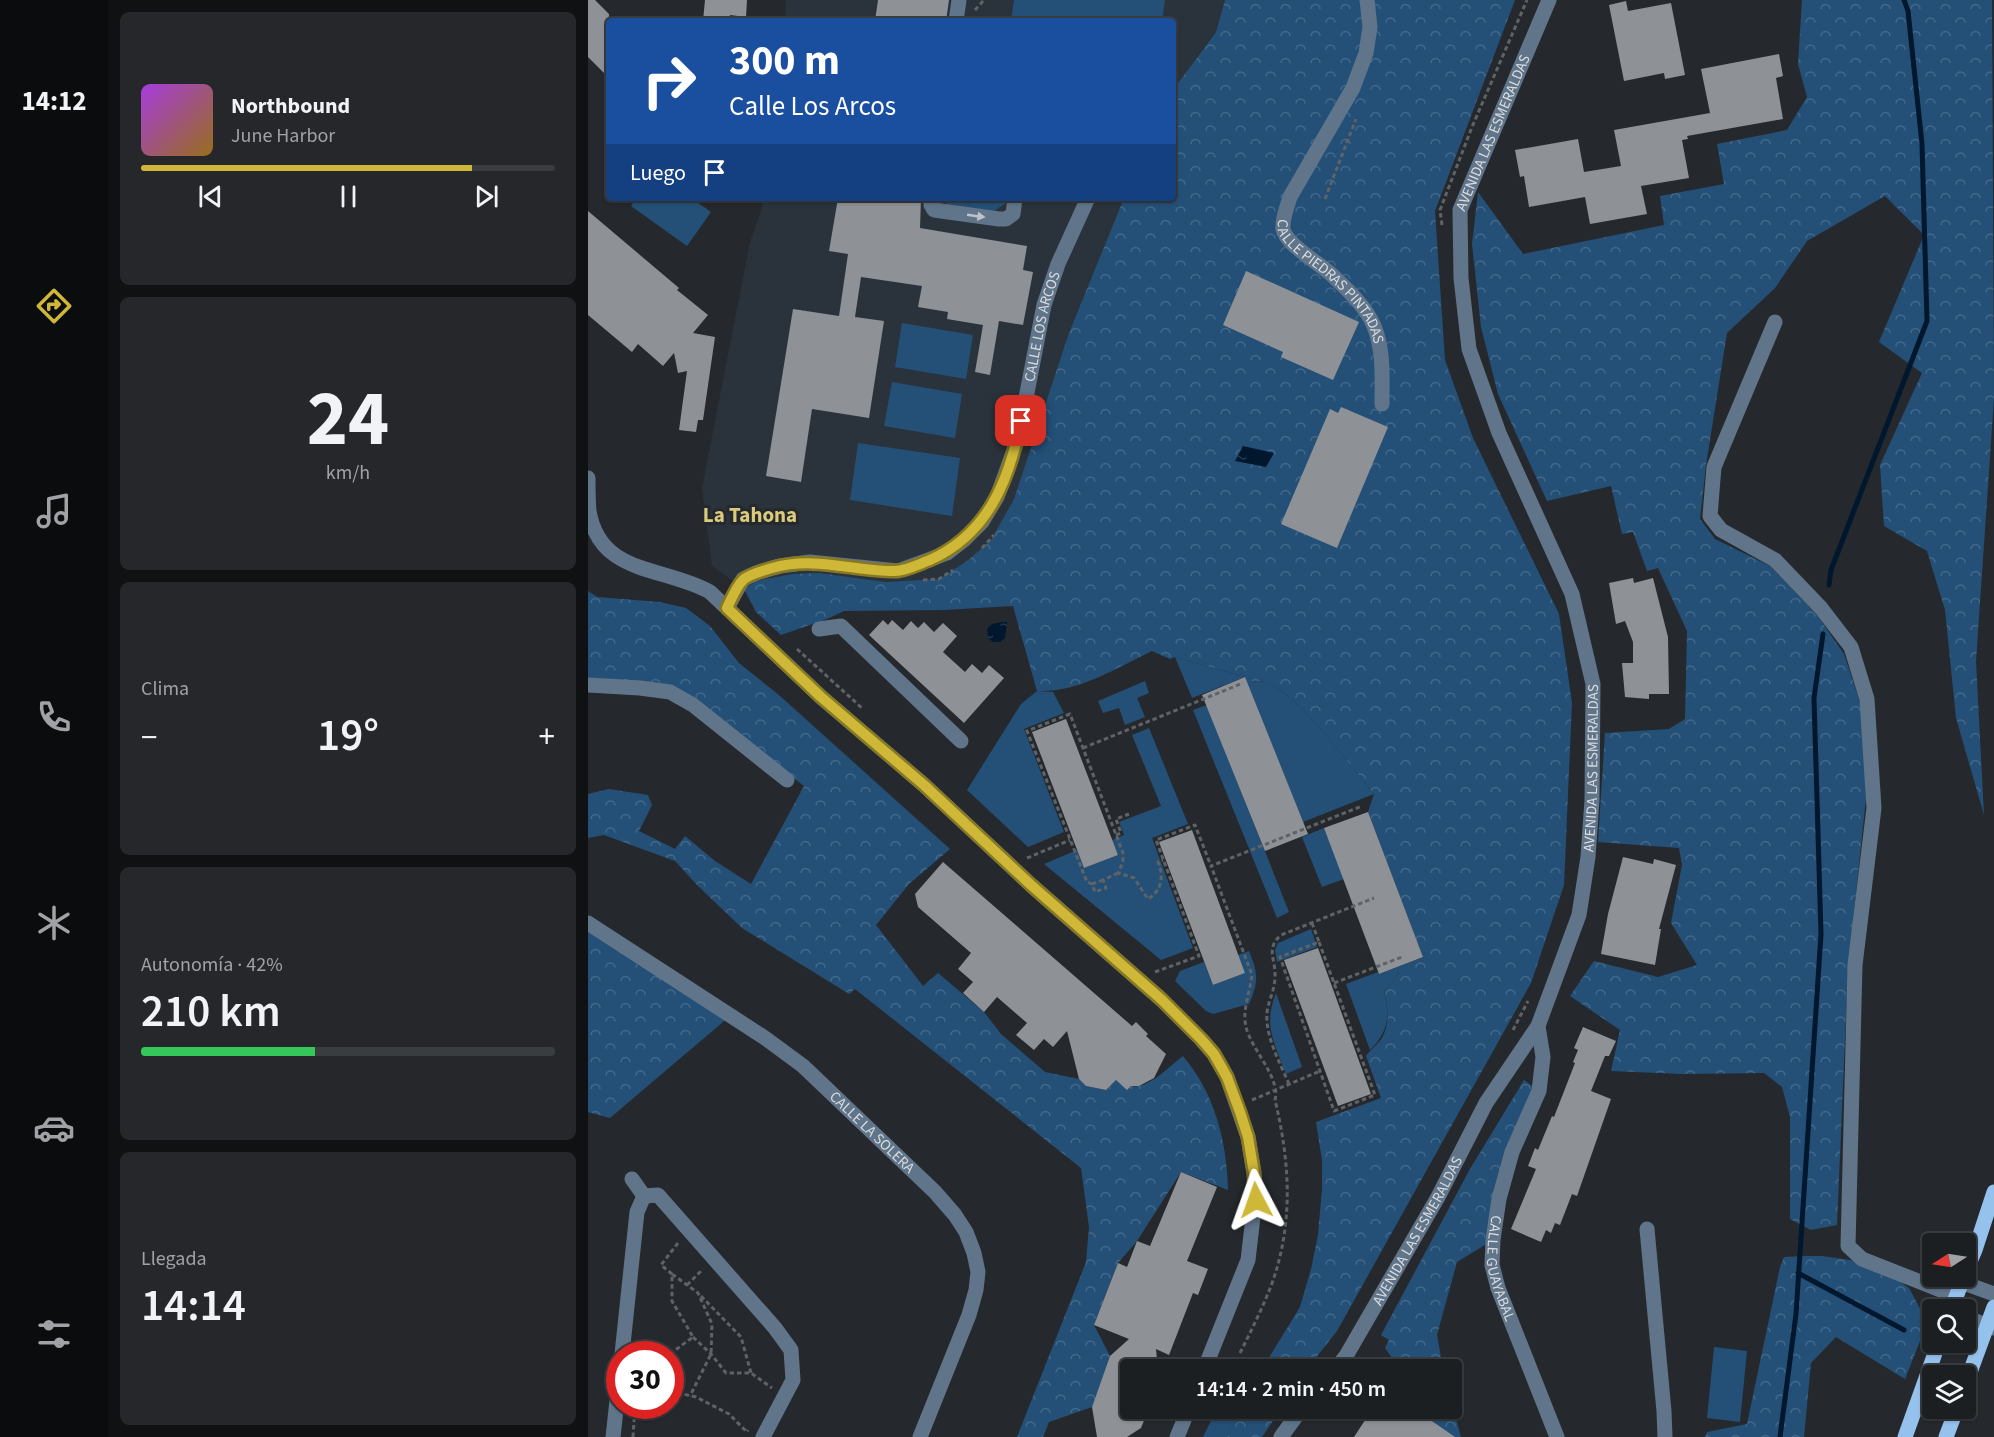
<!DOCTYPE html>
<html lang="es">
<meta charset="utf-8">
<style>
body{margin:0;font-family:"Source Sans 3",sans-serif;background:#25272a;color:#f1f3f6;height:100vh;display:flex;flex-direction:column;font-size:22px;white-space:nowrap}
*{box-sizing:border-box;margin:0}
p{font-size:20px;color:#a0a2a5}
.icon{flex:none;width:33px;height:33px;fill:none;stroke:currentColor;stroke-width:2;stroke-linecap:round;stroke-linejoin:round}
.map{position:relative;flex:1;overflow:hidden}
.side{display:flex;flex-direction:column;gap:12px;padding:12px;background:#0f1113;width:480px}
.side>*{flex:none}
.hud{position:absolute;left:18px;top:18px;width:570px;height:183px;border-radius:6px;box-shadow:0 2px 4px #0004,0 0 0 2px #3a3d40;background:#1a4fa0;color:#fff;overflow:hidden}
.needle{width:39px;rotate:258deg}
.fabs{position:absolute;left:1334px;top:1233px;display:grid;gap:12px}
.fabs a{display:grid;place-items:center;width:54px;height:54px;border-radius:6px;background:#1c1f22;box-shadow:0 2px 4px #0004,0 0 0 2px #3a3d40;font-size:30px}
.speed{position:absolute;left:18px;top:1341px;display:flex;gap:12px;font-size:30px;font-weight:700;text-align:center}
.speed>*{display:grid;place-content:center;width:78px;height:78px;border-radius:50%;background:#1c1f22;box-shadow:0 2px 4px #0004,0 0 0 2px #3a3d40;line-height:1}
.speed .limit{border:9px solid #d22;background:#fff;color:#111}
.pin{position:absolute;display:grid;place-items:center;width:51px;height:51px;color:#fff;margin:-26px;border-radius:12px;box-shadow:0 3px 9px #0006}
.me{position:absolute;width:66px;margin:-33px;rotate:356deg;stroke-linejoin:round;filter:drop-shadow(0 0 4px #0008)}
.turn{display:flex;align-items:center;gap:21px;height:126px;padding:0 24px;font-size:27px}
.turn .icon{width:78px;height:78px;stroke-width:2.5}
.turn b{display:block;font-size:42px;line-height:51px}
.then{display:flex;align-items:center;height:57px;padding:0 24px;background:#0003;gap:12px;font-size:22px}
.big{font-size:45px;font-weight:600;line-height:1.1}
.side .tile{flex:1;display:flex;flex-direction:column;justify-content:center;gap:9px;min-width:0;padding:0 21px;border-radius:9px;background:#25272a}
.side .dial{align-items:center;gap:0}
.dial b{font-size:78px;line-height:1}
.song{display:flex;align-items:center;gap:18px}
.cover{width:72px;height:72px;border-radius:9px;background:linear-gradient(135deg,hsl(280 70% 55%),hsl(40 70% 35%))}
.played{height:6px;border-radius:3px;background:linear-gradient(90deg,#cfb837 80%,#3a3d40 80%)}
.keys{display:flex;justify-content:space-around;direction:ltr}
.heat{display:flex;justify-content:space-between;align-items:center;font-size:33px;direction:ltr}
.charge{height:9px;border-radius:4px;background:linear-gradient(90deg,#34c759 42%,#3a3d40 0)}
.trip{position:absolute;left:532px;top:1359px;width:342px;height:60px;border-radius:6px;background:#1c1f22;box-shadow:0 2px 4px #0004,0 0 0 2px #3a3d40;font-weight:600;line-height:60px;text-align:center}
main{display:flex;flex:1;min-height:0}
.tabs{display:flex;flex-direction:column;width:108px;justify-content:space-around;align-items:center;background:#0b0c0e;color:#a0a2a5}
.tabs .icon{width:42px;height:42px}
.tabs .active{color:#cfb837}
.tabs b{font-size:27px;color:#f1f3f6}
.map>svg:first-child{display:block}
</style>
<main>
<nav class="tabs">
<b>14:12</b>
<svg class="icon active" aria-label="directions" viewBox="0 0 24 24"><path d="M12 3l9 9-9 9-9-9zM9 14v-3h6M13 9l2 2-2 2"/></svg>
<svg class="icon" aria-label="music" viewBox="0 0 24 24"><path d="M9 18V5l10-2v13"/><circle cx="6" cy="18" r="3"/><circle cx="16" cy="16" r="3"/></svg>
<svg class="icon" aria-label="phone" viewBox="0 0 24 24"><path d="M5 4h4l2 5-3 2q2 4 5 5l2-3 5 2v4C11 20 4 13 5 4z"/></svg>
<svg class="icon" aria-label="climate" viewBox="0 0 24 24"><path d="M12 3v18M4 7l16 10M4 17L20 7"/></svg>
<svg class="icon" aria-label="car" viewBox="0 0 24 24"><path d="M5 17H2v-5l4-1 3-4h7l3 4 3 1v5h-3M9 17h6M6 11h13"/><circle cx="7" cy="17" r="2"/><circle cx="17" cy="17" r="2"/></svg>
<svg class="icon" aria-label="filters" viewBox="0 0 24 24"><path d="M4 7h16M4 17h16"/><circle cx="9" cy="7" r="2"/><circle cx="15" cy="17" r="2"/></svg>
</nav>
<section class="side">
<div class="tile">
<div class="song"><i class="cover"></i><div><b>Northbound</b><p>June Harbor</p></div></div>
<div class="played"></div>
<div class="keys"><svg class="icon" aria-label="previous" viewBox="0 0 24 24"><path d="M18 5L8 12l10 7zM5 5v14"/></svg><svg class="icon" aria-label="pause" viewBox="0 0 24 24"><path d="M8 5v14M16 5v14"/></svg><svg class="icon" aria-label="next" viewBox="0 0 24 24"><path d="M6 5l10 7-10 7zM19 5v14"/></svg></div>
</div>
<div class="tile dial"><b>24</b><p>km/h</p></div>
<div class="tile"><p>Clima</p>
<div class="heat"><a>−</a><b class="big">19°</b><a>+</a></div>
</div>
<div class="tile"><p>Autonomía · 42%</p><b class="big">210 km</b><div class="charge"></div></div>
<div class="tile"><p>Llegada</p><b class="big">14:14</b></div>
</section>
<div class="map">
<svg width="1406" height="1437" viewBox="0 0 1406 1437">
<defs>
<pattern id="forest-crowns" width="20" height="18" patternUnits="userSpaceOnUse" patternTransform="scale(1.5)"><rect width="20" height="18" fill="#245077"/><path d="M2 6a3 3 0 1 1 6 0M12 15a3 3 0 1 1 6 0" fill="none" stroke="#43698a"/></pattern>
<pattern id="water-ripples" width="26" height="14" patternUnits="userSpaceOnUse" patternTransform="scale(1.5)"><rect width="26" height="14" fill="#00172e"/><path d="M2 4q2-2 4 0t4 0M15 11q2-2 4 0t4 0" fill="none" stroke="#25384c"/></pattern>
</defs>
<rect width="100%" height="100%" fill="#25292d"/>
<!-- built -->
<path fill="#2a333b" d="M198,0H637L628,31L585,90V21H197Z
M175,198H536L481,333L471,376L426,499L403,540L379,561L351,579L297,582L265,578L156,589L124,566L114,488L162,242L173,212Z"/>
<!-- green -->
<path fill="#245077" d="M426,0H577L574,21H423Z
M48,198H103L123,212L99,246L43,206Z
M357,198H420L418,203L406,211L359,205Z
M314,323L385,335L378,379L307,367Z
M304,382L374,394L367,438L296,426Z
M270,443L372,458L364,516L262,500Z
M587,657L657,677L604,698Z
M557,681L561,693L549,698L557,717L537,725L531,708L515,713L510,701Z
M658,681C664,681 671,681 677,682C711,693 762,766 786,794L715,822Z
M449,691L465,692L476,713L436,729L476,832L440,847L379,790L433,704Z
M619,705L701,912L689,918L605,710Z
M561,728L600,824L564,838L605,948L573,960L456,864L489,850L496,868L530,855L524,840L536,835L531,822L573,806L544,735Z
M736,828L756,879L734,887L714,837Z
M723,929L729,947L689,962L687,950L690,943Z
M661,951C670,973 671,982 661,1004L625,1014L618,1011L587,981L592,971L616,962L625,985L657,973L650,955Z
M810,967C811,978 803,984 796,991C802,1016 801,1031 782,1050L758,984L790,972L791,974Z
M688,993L714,1067L698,1074C686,1042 675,1026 688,993Z
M1126,1347L1159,1351L1152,1422L1119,1418Z
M629,1409H654L639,1437H615Z"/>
<!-- forest -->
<path fill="url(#forest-crowns)" d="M637,0H927L847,211L857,360L885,438L971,614L984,703L976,885L943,983L749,1331L719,1369H674L712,1307L723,1269L730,1235L734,1189V1160L728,1122L793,1098L778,1056C782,1050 790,1044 794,1038C802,1024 800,1006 796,991C803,984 811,978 810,967L835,957L780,812L786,794C762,766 711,693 677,682C671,681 664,681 658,681L657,677L587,657L582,659L564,651C528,668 490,693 449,691L425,606L356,610L256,611L239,619L193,635L168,612L156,589L168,581L205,574L231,573L297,582L351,579L379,561L403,540L426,499L481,333L536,198H585V90L628,32Z
M1214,0H1404L1406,398L1388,661L1396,815L1368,718L1357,610L1339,551L1296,526L1292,465L1334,373L1291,342L1336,235L1297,196L1219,241L1187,288L1139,333L1118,465L1112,519L1127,539L1182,566L1229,615L1256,654L1274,708L1278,798L1260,969L1249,1225L1223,1230L1202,1219V1117L1194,1087L1176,1073L1094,1074L1023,1071L1032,1030L982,996L1006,961L1070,977L1109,965L1083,923L1094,865L1091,848L1010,842L1017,733L1081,729L1097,719L1099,631L1070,568L1059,571L1045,532L1034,534L1023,486L959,501L910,394L893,327L884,244L890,192L935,254L1076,225L1072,196L1136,184L1129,144L1199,130L1219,97L1210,64Z
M0,591L9,597L72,602L98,608L122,626L151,663L192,696L362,849L321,884L288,925L335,986L350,973L396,1012L413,1034L457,1072L491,1079L498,1086L518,1090L528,1080C535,1083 543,1088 551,1086C567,1082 582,1066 595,1056C627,1094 639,1142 640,1190L593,1172L549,1241L530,1263L506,1325L522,1356L504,1407L461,1422L455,1437H429L498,1262L501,1227L493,1168L267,989L261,994L154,928L109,885L87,861L16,835L0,838V794L21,789L60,795L64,805L51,831L87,849L97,836L127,861L163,884L216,786L108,701L0,678Z
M0,916L142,1016L22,1118L0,1112Z
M936,1080L951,1091L924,1152L905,1240L869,1262L849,1335L855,1369H809L807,1362L797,1348L801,1340L793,1335L882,1169Z
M1216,1256H1234L1269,1261L1308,1279L1321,1288L1336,1316V1331L1317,1379L1248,1337L1223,1363L1216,1437H1117L1119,1432L1159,1424L1192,1267L1196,1257Z
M864,1405L873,1437H855L825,1409L864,1408Z
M654,1408H693V1409L674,1437H639Z"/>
<!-- water -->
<path fill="url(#water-ripples)" d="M655,446L686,453L678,467L647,461Z
M414,622H419L417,638L412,642H405L400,638L399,629L404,624Z"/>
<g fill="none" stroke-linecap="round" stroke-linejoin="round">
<!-- stream -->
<path stroke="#00172e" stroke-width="5" d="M1241,585L1243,570L1339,321L1334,144L1320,11L1316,0
M1210,1273L1316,1330
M1192,1437L1208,1314L1233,934L1226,698L1235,634"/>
</g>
<!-- building -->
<path fill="#8e9297" d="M0,0H7L21,14V78L0,57Z
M117,0H159L158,17L142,15L141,21H115Z
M290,0H361L358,21H287Z
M1038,1L1040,11L1083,3L1097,75L1077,79L1076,73L1036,81L1021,5Z
M1191,54L1195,76L1188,78L1195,119L1099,136L1100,139L1094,140L1101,178L1053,186L1059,214L1002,224L997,197L941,207L936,176L932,177L927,150L990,139L996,172L1033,166L1026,130L1122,113L1113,69Z
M250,198H333L332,228L439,246L435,270L445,272L435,325L411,321L402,375L387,372L395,325L359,319L360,312L330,307L334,286L273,277L267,317L296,321L281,418L224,409L213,482L178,476L205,309L251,316L260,254L241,251Z
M0,211L91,288L89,290L120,315L105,333L127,337L115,420H110L108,432L91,430L99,371L90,373L86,353L75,366L50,344L44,352L0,315Z
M658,271L771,322L745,380L693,357L695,352L635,325Z
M753,407L800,427L749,548L693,524L742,409L750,413Z
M1045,578L1046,583L1065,578L1080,637L1081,694H1061V699L1037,697L1034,663H1045V642L1037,621L1028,624L1021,583Z
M295,620L300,625L304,620L315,630L323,621L330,628L336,622L346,632L355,623L369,636L355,652L377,672L384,664L394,673L401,665L416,678L376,723L281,635Z
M657,677L720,834L677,851L614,695Z
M478,719L530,855L496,868L444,732Z
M780,812L835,957L791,974L736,828Z
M604,830L657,973L625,985L571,842Z
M1035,857L1065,864L1066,859L1088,865L1071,929H1073L1067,965L1013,954L1020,914Z
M355,862L544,1026L548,1022L560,1034L558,1036L578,1054L566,1078L551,1086H543L539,1090L528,1080L518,1090L498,1086L491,1079L479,1031L465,1047L456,1039L446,1050L428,1035L439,1023L409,997L396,1012L375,993L385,982L370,969L383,953L330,907L327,894Z
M730,948L783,1094L750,1106L696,960Z
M995,1027L1028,1041L1021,1056H1017L1003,1091L1023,1099L989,1196L984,1194L972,1225L967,1223L963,1233L958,1230L953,1242L923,1229L948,1169L940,1166L947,1148L950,1150L964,1116L966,1117L987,1063L985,1062L990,1050L986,1048Z
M593,1172L629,1187L599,1261L620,1269L610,1295L605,1293L581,1355L568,1349L570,1370H543V1408H561L553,1428L539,1437H509L504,1407L522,1356L541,1339L506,1325L530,1263L539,1267L549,1241L562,1246Z
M785,1408H825L867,1437H766Z"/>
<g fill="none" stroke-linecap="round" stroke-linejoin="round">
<!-- path -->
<path stroke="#5f6366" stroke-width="3" stroke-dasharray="4.5 3" stroke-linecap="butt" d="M387,10L396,0
M737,199L768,119
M854,225L852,210L884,127L939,0
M394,548L406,535
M335,580L351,579L365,570
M209,649L275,709
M495,748L655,683
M528,835L533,833L528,819L541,814
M439,858L482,840
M530,873L515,880L518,888L507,892L504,884L499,882L439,731L482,714L535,853V862L530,873L546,878L560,899C574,890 576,877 570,862L575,860
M504,884L515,880
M724,923L731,942
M731,942L787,1095L746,1111L692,957Z
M567,972L611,956L568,840L607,825L623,866
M746,983L814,957
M925,1030L940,1001
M701,1084C692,1063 677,1036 679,1013C680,1001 687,990 687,977C688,959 677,949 693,935L786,898
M664,1100L732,1071
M84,1274L73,1265L90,1243
M99,1285L115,1269
M113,1296L153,1337L163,1373
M105,1337L123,1354L138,1373H163L184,1388
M652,1353C663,1331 674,1309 683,1286C706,1224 702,1162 687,1100C693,1078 663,1049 658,1027C654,1010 662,992 664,975L623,866L774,806
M82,1354L105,1337L84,1301V1274L110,1293L124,1324L123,1354L102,1396
M82,1382L86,1392
M82,1393L86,1392L108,1397L141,1414L159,1432L160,1430
M45,1437L47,1406"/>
<!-- minor -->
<g stroke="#60758a" stroke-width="15">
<path id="s1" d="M779,0L782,27L778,53L765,88L702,197C699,208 694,218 695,229C698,245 733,264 745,276C760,290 778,307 786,326C796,351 794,378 794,404"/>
<path d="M368,21L371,0"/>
<path d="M343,198V205L346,210L411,219H418L425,214L427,198"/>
<path d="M1187,322L1126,467L1122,516L1133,530L1187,560L1233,608L1263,647L1279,699L1286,808L1267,965L1260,1246L1274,1259L1368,1296"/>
<path d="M0,478C0,489 0,500 1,511C12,576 76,566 122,592L233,697L336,785L443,885L574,1000L613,1039L626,1054L639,1077L660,1137L666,1173L667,1200L660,1260L616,1370"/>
<path id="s2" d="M139,608L155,579L171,572L192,566L222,562L310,571L359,553L377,539L394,522L409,497L430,439L456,305L470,264L500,198"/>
<path d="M231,629L253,626L373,741"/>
<path d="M0,685L52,688L82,692L105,705L199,780"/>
<path id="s3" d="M0,923L177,1038L215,1066L347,1192L367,1215L378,1232L386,1253L390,1272L388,1290L381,1315L332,1437"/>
<path id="s4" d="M950,1026L955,1057L951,1091L924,1152L911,1199L905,1240L904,1265L910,1288L969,1437"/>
<path d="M44,1179L56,1196L70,1195L187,1328L203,1350L205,1380L175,1437"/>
<path d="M1059,1229L1076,1411L1077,1437"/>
<path d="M1373,1282L1406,1294"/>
<path d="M1377,1317L1406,1328"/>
<path d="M34,1354L49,1212L56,1196"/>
<path id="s5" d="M747,1370L758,1356L850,1197L898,1103L950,1026L991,915L1000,857L1004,800L1005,684L984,594L911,433L881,349L873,278L872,210L961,0"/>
<path d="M25,1437L32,1373"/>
<path d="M589,1437L601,1408"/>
<path d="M693,1437L714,1408"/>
</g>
<!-- major -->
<path stroke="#95c1ed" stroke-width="15" d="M1377,1273L1387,1250L1406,1192
M1363,1310L1376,1276
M1377,1386L1406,1307
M1317,1437L1351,1342
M1358,1437L1369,1408"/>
</g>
<!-- one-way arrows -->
<defs><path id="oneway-solid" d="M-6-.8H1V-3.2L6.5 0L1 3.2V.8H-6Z" transform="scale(1.5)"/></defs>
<use fill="#bcc3ca" href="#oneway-solid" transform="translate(388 216) rotate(8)"/>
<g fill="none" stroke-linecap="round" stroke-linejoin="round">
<!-- route casing -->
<g stroke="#877824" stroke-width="15">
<path id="route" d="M433,421C421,481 400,534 342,560C331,564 318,571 307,571C264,571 227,556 184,568C175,571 161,574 155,580C148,587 143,600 139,608L233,697L336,785L443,885L574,1000L613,1039L626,1054L639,1077L652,1112L660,1137L666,1173L668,1200"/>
</g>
<!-- route -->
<use href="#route" stroke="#cfb837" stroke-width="10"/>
</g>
<g text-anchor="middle" stroke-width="6" stroke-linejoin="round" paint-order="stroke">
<!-- street labels -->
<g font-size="15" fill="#dadde0" stroke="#25292d">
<text dy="5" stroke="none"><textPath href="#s5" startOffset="1332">AVENIDA LAS ESMERALDAS</textPath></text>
<text dy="5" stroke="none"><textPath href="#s1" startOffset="321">CALLE PIEDRAS PINTADAS</textPath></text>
<text dy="5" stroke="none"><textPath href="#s2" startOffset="496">CALLE LOS ARCOS</textPath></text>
<text dy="5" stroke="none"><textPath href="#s5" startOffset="666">AVENIDA LAS ESMERALDAS</textPath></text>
<text dy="5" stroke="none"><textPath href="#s3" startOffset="354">CALLE LA SOLERA</textPath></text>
<text dy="5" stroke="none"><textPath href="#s5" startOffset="162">AVENIDA LAS ESMERALDAS</textPath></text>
<text dy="5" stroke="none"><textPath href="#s4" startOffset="252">CALLE GUAYABAL</textPath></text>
</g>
<!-- district labels -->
<g font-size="21" font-weight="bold" fill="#d9ca7c" stroke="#25292d">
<text x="162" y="522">La Tahona</text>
</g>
</g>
</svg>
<div class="fabs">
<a><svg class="needle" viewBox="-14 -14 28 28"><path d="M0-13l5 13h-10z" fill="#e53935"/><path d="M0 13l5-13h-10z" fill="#a0a2a5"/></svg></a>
<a><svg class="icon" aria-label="search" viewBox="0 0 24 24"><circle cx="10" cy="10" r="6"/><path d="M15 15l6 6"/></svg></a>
<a><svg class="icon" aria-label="layers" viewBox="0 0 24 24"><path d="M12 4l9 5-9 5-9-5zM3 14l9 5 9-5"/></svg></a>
</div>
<div class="speed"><div class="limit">30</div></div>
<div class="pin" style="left:433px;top:421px;background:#d93025"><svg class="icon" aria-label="arrive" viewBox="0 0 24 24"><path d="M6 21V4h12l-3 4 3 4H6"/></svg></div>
<svg class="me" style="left:668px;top:1200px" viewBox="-20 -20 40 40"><path d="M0-17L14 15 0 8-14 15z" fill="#cfb837" stroke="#fff" stroke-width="4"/></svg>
<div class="trip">14:14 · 2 min · 450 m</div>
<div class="hud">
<div class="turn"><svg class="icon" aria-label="right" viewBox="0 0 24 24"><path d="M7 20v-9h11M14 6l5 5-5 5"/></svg><div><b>300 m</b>Calle Los Arcos</div></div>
<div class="then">Luego<svg class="icon" aria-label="arrive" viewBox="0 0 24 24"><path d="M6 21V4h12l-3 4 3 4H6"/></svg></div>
</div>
</div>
</main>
